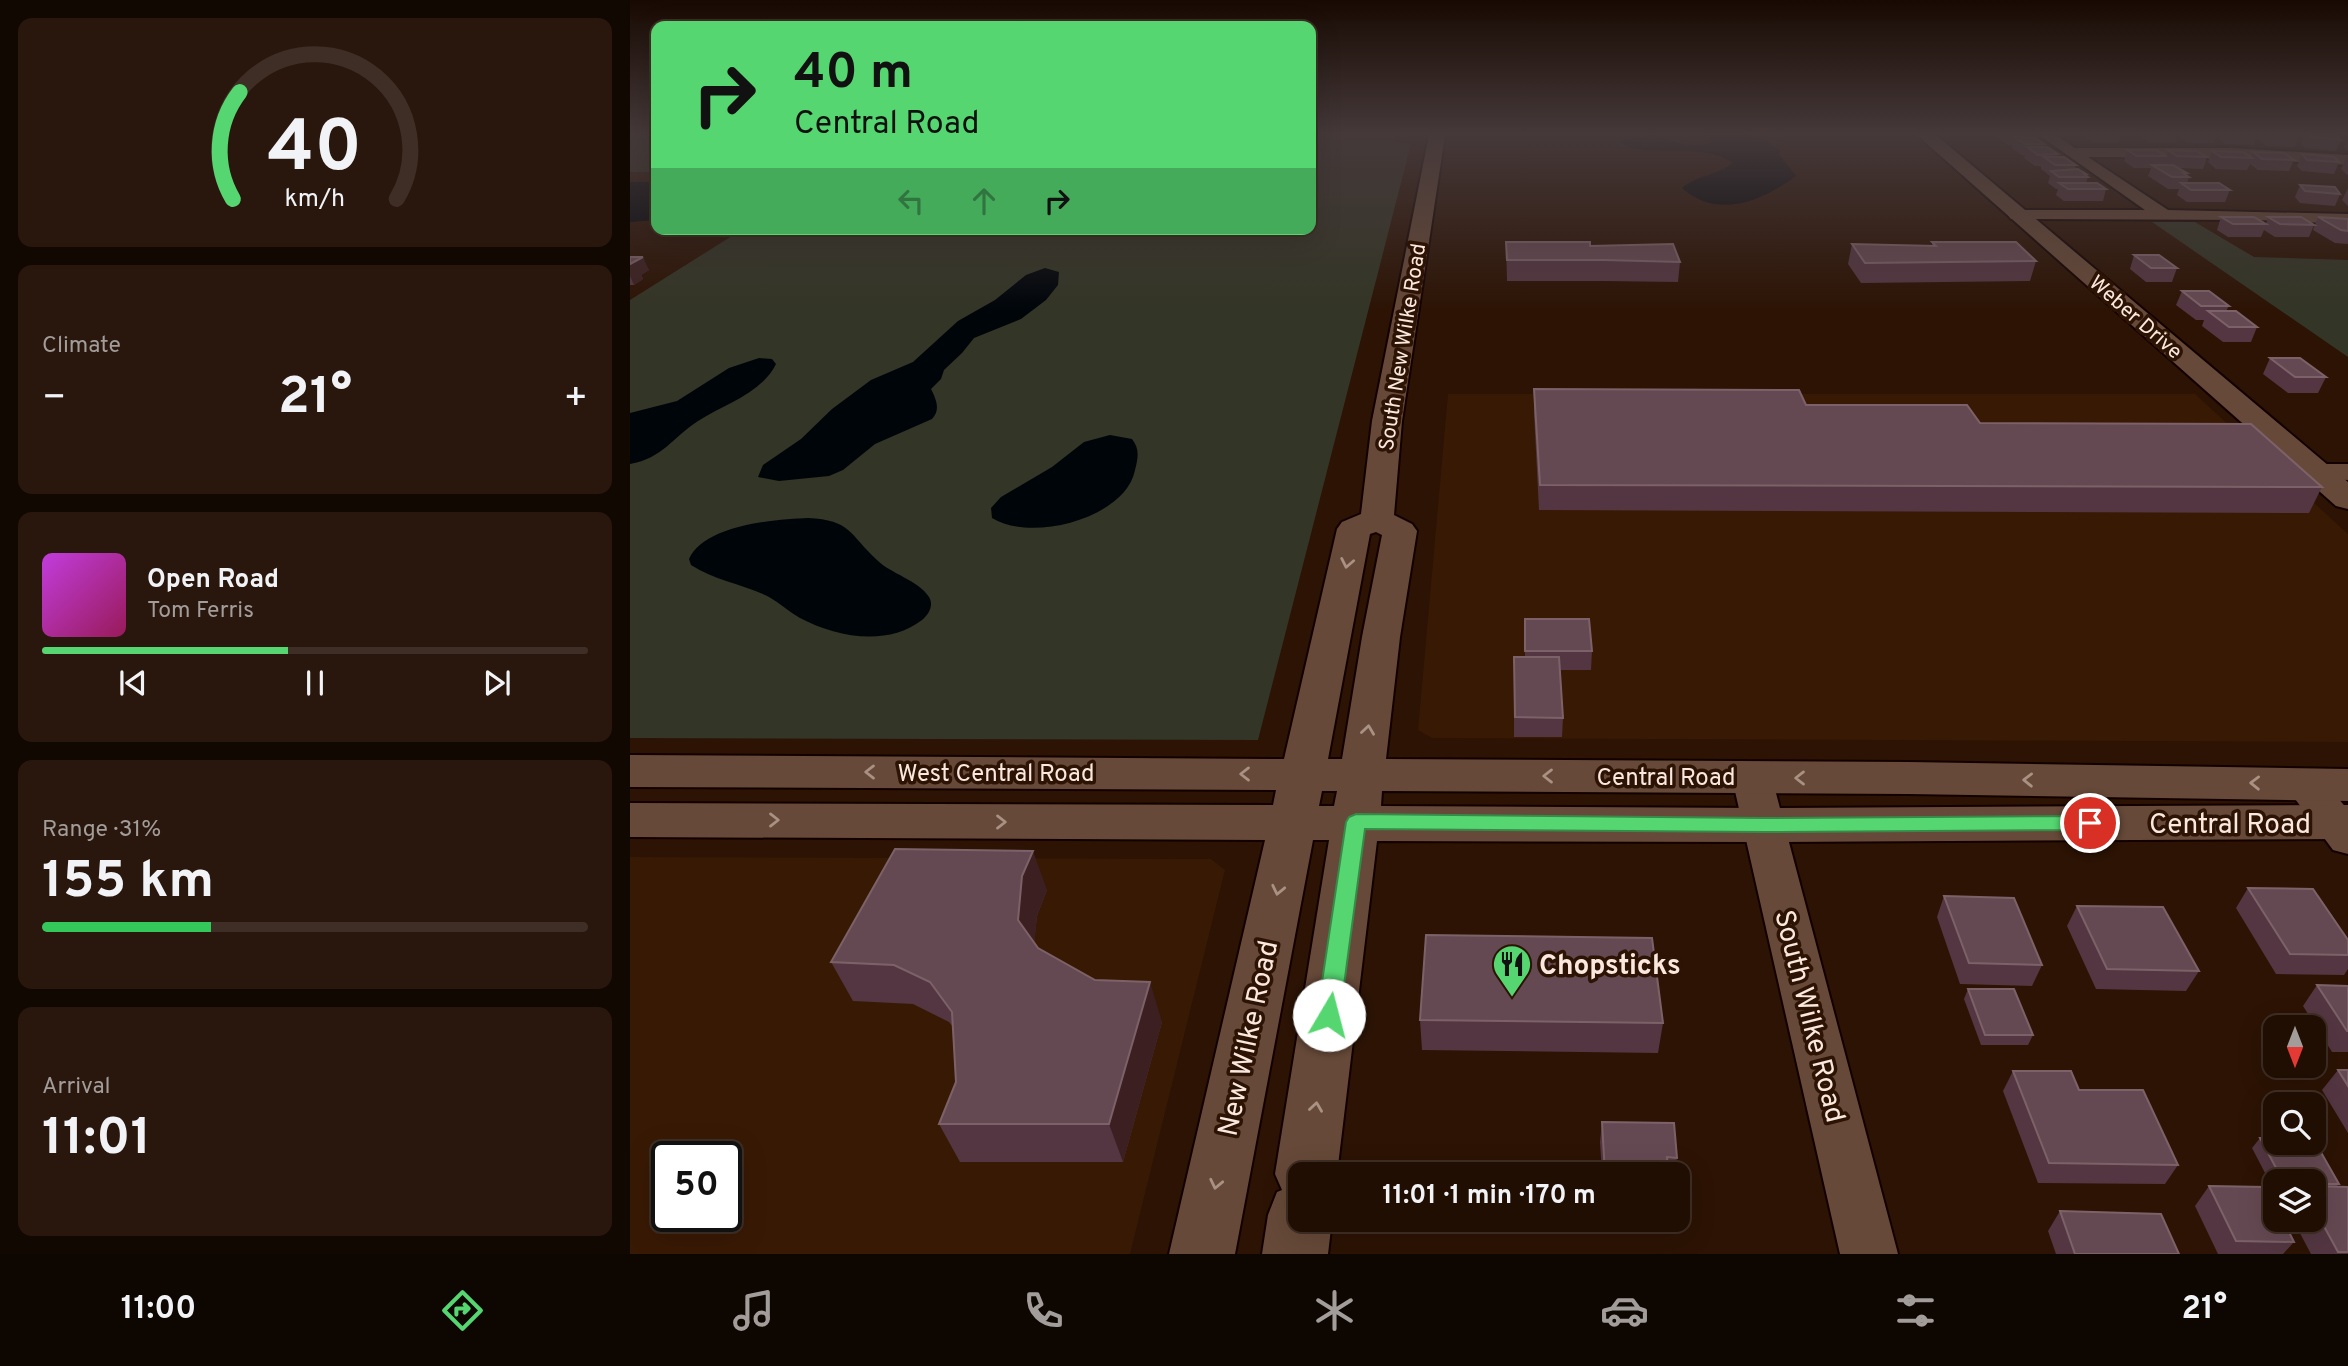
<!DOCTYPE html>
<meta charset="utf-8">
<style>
body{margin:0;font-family:Overpass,sans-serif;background:#29170d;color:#f1f3f6;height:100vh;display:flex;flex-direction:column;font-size:26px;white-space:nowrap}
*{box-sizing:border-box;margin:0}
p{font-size:23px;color:#a29c9a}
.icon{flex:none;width:38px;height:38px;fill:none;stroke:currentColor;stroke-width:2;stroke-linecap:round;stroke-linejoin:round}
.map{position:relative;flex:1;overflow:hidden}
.sheet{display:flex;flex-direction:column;gap:18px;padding:18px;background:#120802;width:630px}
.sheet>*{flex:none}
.guide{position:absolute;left:21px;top:21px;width:665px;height:214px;border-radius:14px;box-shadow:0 7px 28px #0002,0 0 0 2px #3e2e25;background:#55d671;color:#111;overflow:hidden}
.needle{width:46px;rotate:180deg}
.buttons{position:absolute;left:1633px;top:1015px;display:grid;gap:14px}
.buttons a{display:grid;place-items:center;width:63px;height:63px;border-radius:14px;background:#210e03;box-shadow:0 7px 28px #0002,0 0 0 2px #3e2e25;font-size:35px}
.speed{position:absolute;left:21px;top:1141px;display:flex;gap:14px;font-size:35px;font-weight:700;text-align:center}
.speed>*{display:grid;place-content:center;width:91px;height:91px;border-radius:50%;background:#210e03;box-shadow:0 7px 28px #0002,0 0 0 2px #3e2e25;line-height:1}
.speed .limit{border:4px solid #111;border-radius:10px;background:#fff;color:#111}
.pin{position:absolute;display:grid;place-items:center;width:60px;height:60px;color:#fff;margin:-30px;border:4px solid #fff;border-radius:50%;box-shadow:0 2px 7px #0007}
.me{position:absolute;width:77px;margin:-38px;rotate:8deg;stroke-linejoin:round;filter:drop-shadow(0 0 5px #0008)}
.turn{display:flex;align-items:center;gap:24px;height:147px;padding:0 28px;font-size:32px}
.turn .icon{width:91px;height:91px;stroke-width:2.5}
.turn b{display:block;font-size:49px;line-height:60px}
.lanes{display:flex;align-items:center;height:66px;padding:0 28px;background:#0003;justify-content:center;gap:35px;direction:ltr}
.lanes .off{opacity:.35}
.big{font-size:52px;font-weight:700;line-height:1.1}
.sheet .tile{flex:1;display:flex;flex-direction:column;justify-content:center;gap:10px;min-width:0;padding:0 24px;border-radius:14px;background:#29170d}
.sheet .dial{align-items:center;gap:0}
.dial svg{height:182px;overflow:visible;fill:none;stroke:#3e2e25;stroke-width:7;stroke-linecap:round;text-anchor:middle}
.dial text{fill:#f1f3f6;stroke:none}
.song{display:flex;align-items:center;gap:21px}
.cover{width:84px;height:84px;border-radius:10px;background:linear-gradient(135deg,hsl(290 70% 55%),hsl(330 70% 35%))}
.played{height:7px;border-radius:4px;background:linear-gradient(90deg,#55d671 45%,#3e2e25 45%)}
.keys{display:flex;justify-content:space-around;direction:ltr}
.heat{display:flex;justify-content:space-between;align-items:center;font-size:38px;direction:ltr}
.charge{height:10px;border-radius:5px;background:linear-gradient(90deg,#34c759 31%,#3e2e25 0)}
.trip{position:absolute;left:658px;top:1162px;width:402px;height:70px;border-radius:14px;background:#210e03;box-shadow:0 7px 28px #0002,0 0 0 2px #3e2e25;font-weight:700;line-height:70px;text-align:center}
.menu{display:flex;height:112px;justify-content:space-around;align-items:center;background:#0d0601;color:#a29c9a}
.menu .icon{width:49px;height:49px}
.menu .active{color:#55d671}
.menu b{font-size:32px;color:#f1f3f6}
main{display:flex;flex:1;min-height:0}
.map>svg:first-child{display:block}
</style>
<main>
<section class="sheet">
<div class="tile dial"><svg viewBox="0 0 100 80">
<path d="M14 69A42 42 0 1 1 86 69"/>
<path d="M14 69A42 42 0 0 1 17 22" stroke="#55d671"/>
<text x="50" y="56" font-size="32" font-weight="700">40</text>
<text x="50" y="72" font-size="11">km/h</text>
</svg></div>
<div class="tile"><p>Climate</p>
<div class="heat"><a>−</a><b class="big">21°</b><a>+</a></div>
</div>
<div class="tile">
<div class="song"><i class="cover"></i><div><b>Open Road</b><p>Tom Ferris</p></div></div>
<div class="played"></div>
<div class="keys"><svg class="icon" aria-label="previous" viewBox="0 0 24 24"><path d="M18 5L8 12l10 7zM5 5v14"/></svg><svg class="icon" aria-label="pause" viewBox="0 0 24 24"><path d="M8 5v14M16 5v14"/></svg><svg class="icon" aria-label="next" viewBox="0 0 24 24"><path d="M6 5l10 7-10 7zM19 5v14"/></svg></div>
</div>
<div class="tile"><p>Range · 31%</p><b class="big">155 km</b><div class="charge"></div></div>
<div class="tile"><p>Arrival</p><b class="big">11:01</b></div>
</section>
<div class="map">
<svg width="1718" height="1254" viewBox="0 0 1718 1254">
<rect width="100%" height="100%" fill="#2c1304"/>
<!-- built -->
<path fill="#381904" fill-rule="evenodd" d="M818,394H1565L1718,534V742L802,738L788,730Z
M0,857L581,859L595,870L500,1254H0ZM37,1157H96V1216H37Z"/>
<!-- green -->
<path fill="#333526" d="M0,135H26V172H0Z
M681,135H765L762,142L781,144L628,740L0,738V300L113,229H681Z
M1522,222H1565L1624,257L1718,260V357Z"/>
<!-- water -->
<path fill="#00050a" d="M1020,135C1040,139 1062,151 1082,142L1079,135C1111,135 1124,130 1150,151L1149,155L1166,176C1132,201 1088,220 1052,188C1067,175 1089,175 1103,163C1073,140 1015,161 988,141Z
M0,182H26V220L0,222Z
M415,268L429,272L428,285L416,300L391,319L344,338L332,353L314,370L311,379L301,389C306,399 311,410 302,419L245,444L213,470L199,476L149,481L128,477L133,465L171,439L202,409L241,380L283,362L328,321L365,300L396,275Z
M129,358L142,359L146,364C131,394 94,404 68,421C42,438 33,458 0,464V413L47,401L99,368Z
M480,435L502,439C510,449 508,458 505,470C496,518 401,543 362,518L361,508L371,497L422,467L454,442Z
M178,518C221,520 219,534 247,560C261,574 288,580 299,597C304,605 299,614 292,620C257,647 206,637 170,618C159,612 150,603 139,597C114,584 85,581 61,565L59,559C74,525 146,519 178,518Z"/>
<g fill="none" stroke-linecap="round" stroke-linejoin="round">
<!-- street casing -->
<g stroke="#130100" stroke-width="4">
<path id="street" d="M1409,135H1426L1445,148H1602L1718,155V165L1602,158L1458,157L1538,210L1718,214V224L1626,220L1381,219L1378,215L1387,210H1515Z
M1688,464H1718V480L1678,478L1674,472L1678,466Z
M1122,764L1136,768L1142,778L1268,1254H1210L1102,778L1108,768Z
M1674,770L1688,774L1718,810V854L1703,850L1654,784L1660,774Z"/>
</g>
<!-- secondary casing -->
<g stroke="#130100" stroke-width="4">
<path id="secondary" d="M799,135H815L772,421L764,515L782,524L787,531L770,637L756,759L1278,762L1718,769V801L1278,794L752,791L751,806L1133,808L1718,805V839L1133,842L747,841L707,1174H670V1220H702L698,1254H632L638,1215L647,1192L652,1190L645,1174L699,840H683L605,1254H539L635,840L0,837V803L643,805L646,790L0,787V755L654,759L707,529L712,522L731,514L742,421ZM746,532L752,535L732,637L712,759H698L740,534ZM692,791H707L704,806H689Z
M1287,135H1306L1718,482V509L1706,506Z"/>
</g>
<!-- street -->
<use href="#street" fill="#664938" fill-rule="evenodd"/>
<!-- secondary -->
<use href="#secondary" fill="#664938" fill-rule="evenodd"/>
</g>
<!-- wall -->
<path fill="#533641" d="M1369,135H1399V137L1414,144L1413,147L1428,154L1427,157L1446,165L1445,169L1456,174V176L1458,177L1456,183L1476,189L1473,201H1434L1426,195L1428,189H1426L1418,183L1420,176L1411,169V166H1405L1394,158L1395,155H1392L1382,148V145H1378L1368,138Z
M1453,135H1491L1489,142H1462Z
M1509,135H1587L1584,143H1557L1548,136L1546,142H1518L1509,136Z
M1589,135H1668L1669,136L1665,147L1636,146L1626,138L1624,145L1595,144L1588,138Z
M1674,135H1706L1711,140L1706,151L1675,148L1671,144Z
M1718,138V151L1714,147Z
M1497,150L1536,156L1538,150L1577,157L1573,169L1548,168L1557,173L1556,175L1559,177L1557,183L1600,190L1595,202H1557L1547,195L1549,189H1538L1518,176L1521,168H1504L1494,161Z
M1582,151L1621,158L1623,152L1664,160L1659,171L1628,170L1620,164L1617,170L1586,169L1578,162Z
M1672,154L1709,162L1704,174L1672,171L1667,166Z
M1716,158H1718V175L1716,174L1711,169Z
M1670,185L1710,194L1705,206L1670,203L1665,197Z
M1718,188V206L1712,200Z
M1591,217L1636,224L1638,217L1684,225L1679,237H1645L1634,230L1631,237H1598L1587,230Z
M1688,217L1718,219V244L1705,243L1683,230Z
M876,242L960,246L1050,262L1048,282L974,281H877Z
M1302,242L1406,261L1400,281L1231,283L1218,264L1222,244L1302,246Z
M1504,255L1547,268L1542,282H1516L1500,269Z
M0,257L19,270L11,275L13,279L4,285H0Z
M1552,291L1599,306L1596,311L1627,327L1621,342H1593L1572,326L1574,320H1566L1546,305Z
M1640,358L1696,377L1688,393H1658L1633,374Z
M904,389L1176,405L1350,423L1692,487L1679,513L909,510L904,413Z
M895,619L962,651L961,670H930L933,718L932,737H884V657H895Z
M1618,888L1718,940V969L1714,975L1646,974L1606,908Z
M417,890L407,916L404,943L408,948L532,1022L493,1162H330L309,1124L326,1082L323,1027L319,1022L283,1004L223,1001L201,962Z
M1314,896L1412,965L1402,986L1330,984L1307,917Z
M1447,906L1569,971L1556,991L1466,989L1437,926Z
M1687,985L1718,986V1052H1702L1673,1006Z
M1338,989L1403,1035L1398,1045H1351L1334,999Z
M790,1020L1033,1023L1028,1053L792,1050Z
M1708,1070H1718V1133L1692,1090Z
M1383,1071L1449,1090L1548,1165L1535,1184L1408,1183L1373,1091Z
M972,1122L1047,1158L1044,1174H972L970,1142Z
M1630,1138L1709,1184L1706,1187H1718V1254H1681L1663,1220H1684V1181H1645V1192L1622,1148Z
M1579,1186L1664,1242L1653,1254H1588L1565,1206Z
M1430,1211L1549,1254H1426L1418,1231Z
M974,1220H1039L1038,1225L974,1224Z"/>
<!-- shaded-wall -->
<path fill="#3c2021" d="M13,257L19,270L11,275L13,279L4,285L0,276V264Z
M403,851L417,890L407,916L403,959L388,920L392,876Z
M520,982L532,1022L493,1162L479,1124Z"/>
<!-- building -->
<path fill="#654952" stroke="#7c6268" stroke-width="2" d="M1678,135H1706L1711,140L1680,137Z
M1384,137H1404L1414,144H1395Z
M1397,147H1417L1428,154L1408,155Z
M1497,150H1526L1537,156H1507Z
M1538,150L1567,151L1577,157L1547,156Z
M1582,151L1613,152L1622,158L1591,157Z
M1623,152L1654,153L1664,160L1632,159Z
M1672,154L1704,157L1709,162L1677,160Z
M1414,157H1434L1446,165H1425Z
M1522,165H1543L1557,173H1553L1559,177H1542Z
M1448,169L1456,174H1454L1458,177H1429L1421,171Z
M1429,183H1467L1476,189H1438Z
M1551,183H1589L1600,190H1561Z
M1670,185L1705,187L1710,194L1675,191Z
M1591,217H1624L1636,224H1603Z
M1638,217H1671L1684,225L1650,224Z
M1688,217L1718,219V231L1711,230Z
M876,242H960V246L1043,244L1050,262L975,260H877Z
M1302,242H1386L1406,261L1235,263L1222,244L1306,246Z
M1504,255H1529L1547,268H1521Z
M0,257H13L0,264Z
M1552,291H1579L1599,306H1571Z
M1578,311H1606L1627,327H1599Z
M1640,358H1670L1696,377H1665Z
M904,389L1169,390L1176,405H1337L1350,423L1621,424L1692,487L910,485Z
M895,619H959L962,651H895Z
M884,657H929L933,718L885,717Z
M265,849L403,851L392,876L388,920L408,948L465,980L520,982L479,1124H309L326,1082L322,1012L300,982L264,965L201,962Z
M1618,888L1683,889L1718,940V955L1660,954Z
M1314,896L1384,898L1412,965L1339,963Z
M1447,906L1533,907L1569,971L1477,969Z
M796,935L1022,938L1033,1023L790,1020Z
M1687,985L1718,986V1031H1717Z
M1338,989H1384L1403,1035H1355Z
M1708,1070H1718V1086Z
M1383,1071H1441L1449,1090H1513L1548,1165L1419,1163Z
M972,1122L1044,1123L1047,1158L1037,1157L1038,1174H975Z
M1630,1138H1645V1143H1684V1140L1709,1184H1684V1181H1653Z
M1579,1186L1636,1187L1645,1205V1220H1653L1664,1242L1606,1241Z
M1684,1186L1718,1187V1252H1708L1684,1208Z
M1430,1211L1531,1214L1549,1254H1445Z"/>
<!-- one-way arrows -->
<defs><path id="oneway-chevron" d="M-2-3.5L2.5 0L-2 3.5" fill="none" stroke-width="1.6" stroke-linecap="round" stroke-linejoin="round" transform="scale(1.75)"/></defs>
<g stroke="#a99183">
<use href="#oneway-chevron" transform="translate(717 563) rotate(101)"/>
<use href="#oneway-chevron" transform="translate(738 730) rotate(-82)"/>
<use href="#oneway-chevron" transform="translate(240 772) rotate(-180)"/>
<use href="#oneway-chevron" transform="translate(615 774) rotate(-180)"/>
<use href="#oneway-chevron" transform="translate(918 776) rotate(-180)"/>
<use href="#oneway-chevron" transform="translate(1170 778) rotate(-180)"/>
<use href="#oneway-chevron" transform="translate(1398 780) rotate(-179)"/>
<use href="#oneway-chevron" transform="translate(1625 783) rotate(-179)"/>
<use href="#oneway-chevron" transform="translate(144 820)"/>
<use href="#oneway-chevron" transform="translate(371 822)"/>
<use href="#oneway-chevron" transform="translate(648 890) rotate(102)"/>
<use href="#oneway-chevron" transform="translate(686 1107) rotate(-82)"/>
<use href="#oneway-chevron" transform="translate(586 1184) rotate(102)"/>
</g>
<!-- sky -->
<linearGradient id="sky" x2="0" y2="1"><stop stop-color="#180a02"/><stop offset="0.43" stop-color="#45393a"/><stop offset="1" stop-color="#45393a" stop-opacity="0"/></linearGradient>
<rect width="1718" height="311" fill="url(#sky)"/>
<!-- route -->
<path fill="#55d671" stroke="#378b49" stroke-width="2" d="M726,814L1133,818L1460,816L1467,818L1469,823L1467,828L1460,830L1133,832L735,829L710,1015L707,1022L699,1025L691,1022L687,1015L716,822L719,817Z"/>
<!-- icons -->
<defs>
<g id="restaurant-pin" transform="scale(2.0125)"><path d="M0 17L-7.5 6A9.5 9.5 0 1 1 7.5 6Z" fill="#55d671" stroke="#2c1304"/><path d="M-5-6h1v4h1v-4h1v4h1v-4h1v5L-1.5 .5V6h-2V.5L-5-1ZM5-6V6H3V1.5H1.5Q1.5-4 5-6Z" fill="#111"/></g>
</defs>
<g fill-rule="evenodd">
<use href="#restaurant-pin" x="882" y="964"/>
</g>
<g text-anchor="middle" stroke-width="7" stroke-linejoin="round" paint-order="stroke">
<!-- far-street labels -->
<g font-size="21" fill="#fae8de" stroke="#2c1304">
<text transform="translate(1506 317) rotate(41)" y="7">Weber Drive</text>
<text transform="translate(772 347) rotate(-81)" y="7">South New Wilke Road</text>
</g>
<!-- street labels -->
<g font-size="24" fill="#fae8de" stroke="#2c1304">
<text x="366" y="781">West Central Road</text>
<text x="1036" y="785">Central Road</text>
</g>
<!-- near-street labels -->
<g font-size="28" fill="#fae8de" stroke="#2c1304">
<text x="1600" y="833">Central Road</text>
<text transform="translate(1181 1016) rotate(76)" y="10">South Wilke Road</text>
<text transform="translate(617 1038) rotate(-78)" y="10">New Wilke Road</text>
</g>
<!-- near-poi labels -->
<g font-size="28" font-weight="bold" fill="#fae8de" stroke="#2c1304" text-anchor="start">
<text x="909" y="974">Chopsticks</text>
</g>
</g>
</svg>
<div class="buttons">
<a><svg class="needle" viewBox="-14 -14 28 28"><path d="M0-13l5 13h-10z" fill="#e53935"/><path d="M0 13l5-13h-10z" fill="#a29c9a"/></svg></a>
<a><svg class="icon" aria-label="search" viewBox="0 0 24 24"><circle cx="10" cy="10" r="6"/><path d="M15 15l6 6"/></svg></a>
<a><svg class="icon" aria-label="layers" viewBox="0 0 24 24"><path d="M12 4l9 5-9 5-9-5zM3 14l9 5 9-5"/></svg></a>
</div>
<div class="speed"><div class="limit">50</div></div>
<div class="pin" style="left:1460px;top:823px;background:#d93025"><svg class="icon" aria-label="arrive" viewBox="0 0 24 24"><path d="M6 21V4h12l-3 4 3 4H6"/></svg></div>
<svg class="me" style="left:699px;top:1015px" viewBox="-20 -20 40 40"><circle r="19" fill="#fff"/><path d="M0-13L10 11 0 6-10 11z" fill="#55d671"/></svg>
<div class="trip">11:01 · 1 min · 170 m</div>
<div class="guide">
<div class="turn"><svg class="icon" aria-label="right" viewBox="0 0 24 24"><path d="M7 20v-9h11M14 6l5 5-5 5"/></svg><div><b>40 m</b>Central Road</div></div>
<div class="lanes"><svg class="icon off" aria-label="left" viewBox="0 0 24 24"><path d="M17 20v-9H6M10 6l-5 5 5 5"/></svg><svg class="icon off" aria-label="ahead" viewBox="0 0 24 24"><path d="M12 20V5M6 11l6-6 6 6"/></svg><svg class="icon" aria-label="right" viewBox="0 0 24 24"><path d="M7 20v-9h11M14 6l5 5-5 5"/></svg></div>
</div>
</div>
</main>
<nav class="menu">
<b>11:00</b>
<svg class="icon active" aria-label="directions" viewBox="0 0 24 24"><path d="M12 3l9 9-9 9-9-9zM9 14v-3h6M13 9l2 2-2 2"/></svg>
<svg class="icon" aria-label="music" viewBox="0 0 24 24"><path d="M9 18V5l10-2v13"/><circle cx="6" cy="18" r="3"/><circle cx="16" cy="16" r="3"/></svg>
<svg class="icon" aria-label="phone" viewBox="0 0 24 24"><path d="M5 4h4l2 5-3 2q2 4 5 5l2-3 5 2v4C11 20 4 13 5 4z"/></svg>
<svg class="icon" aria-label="climate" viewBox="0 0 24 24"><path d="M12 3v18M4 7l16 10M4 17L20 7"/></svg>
<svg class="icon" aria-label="car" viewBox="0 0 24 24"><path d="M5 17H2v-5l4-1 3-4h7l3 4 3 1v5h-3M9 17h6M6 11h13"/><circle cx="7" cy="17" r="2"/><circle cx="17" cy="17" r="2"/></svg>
<svg class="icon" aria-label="filters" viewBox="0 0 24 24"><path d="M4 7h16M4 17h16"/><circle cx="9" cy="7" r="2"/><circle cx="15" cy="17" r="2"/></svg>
<b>21°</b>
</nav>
